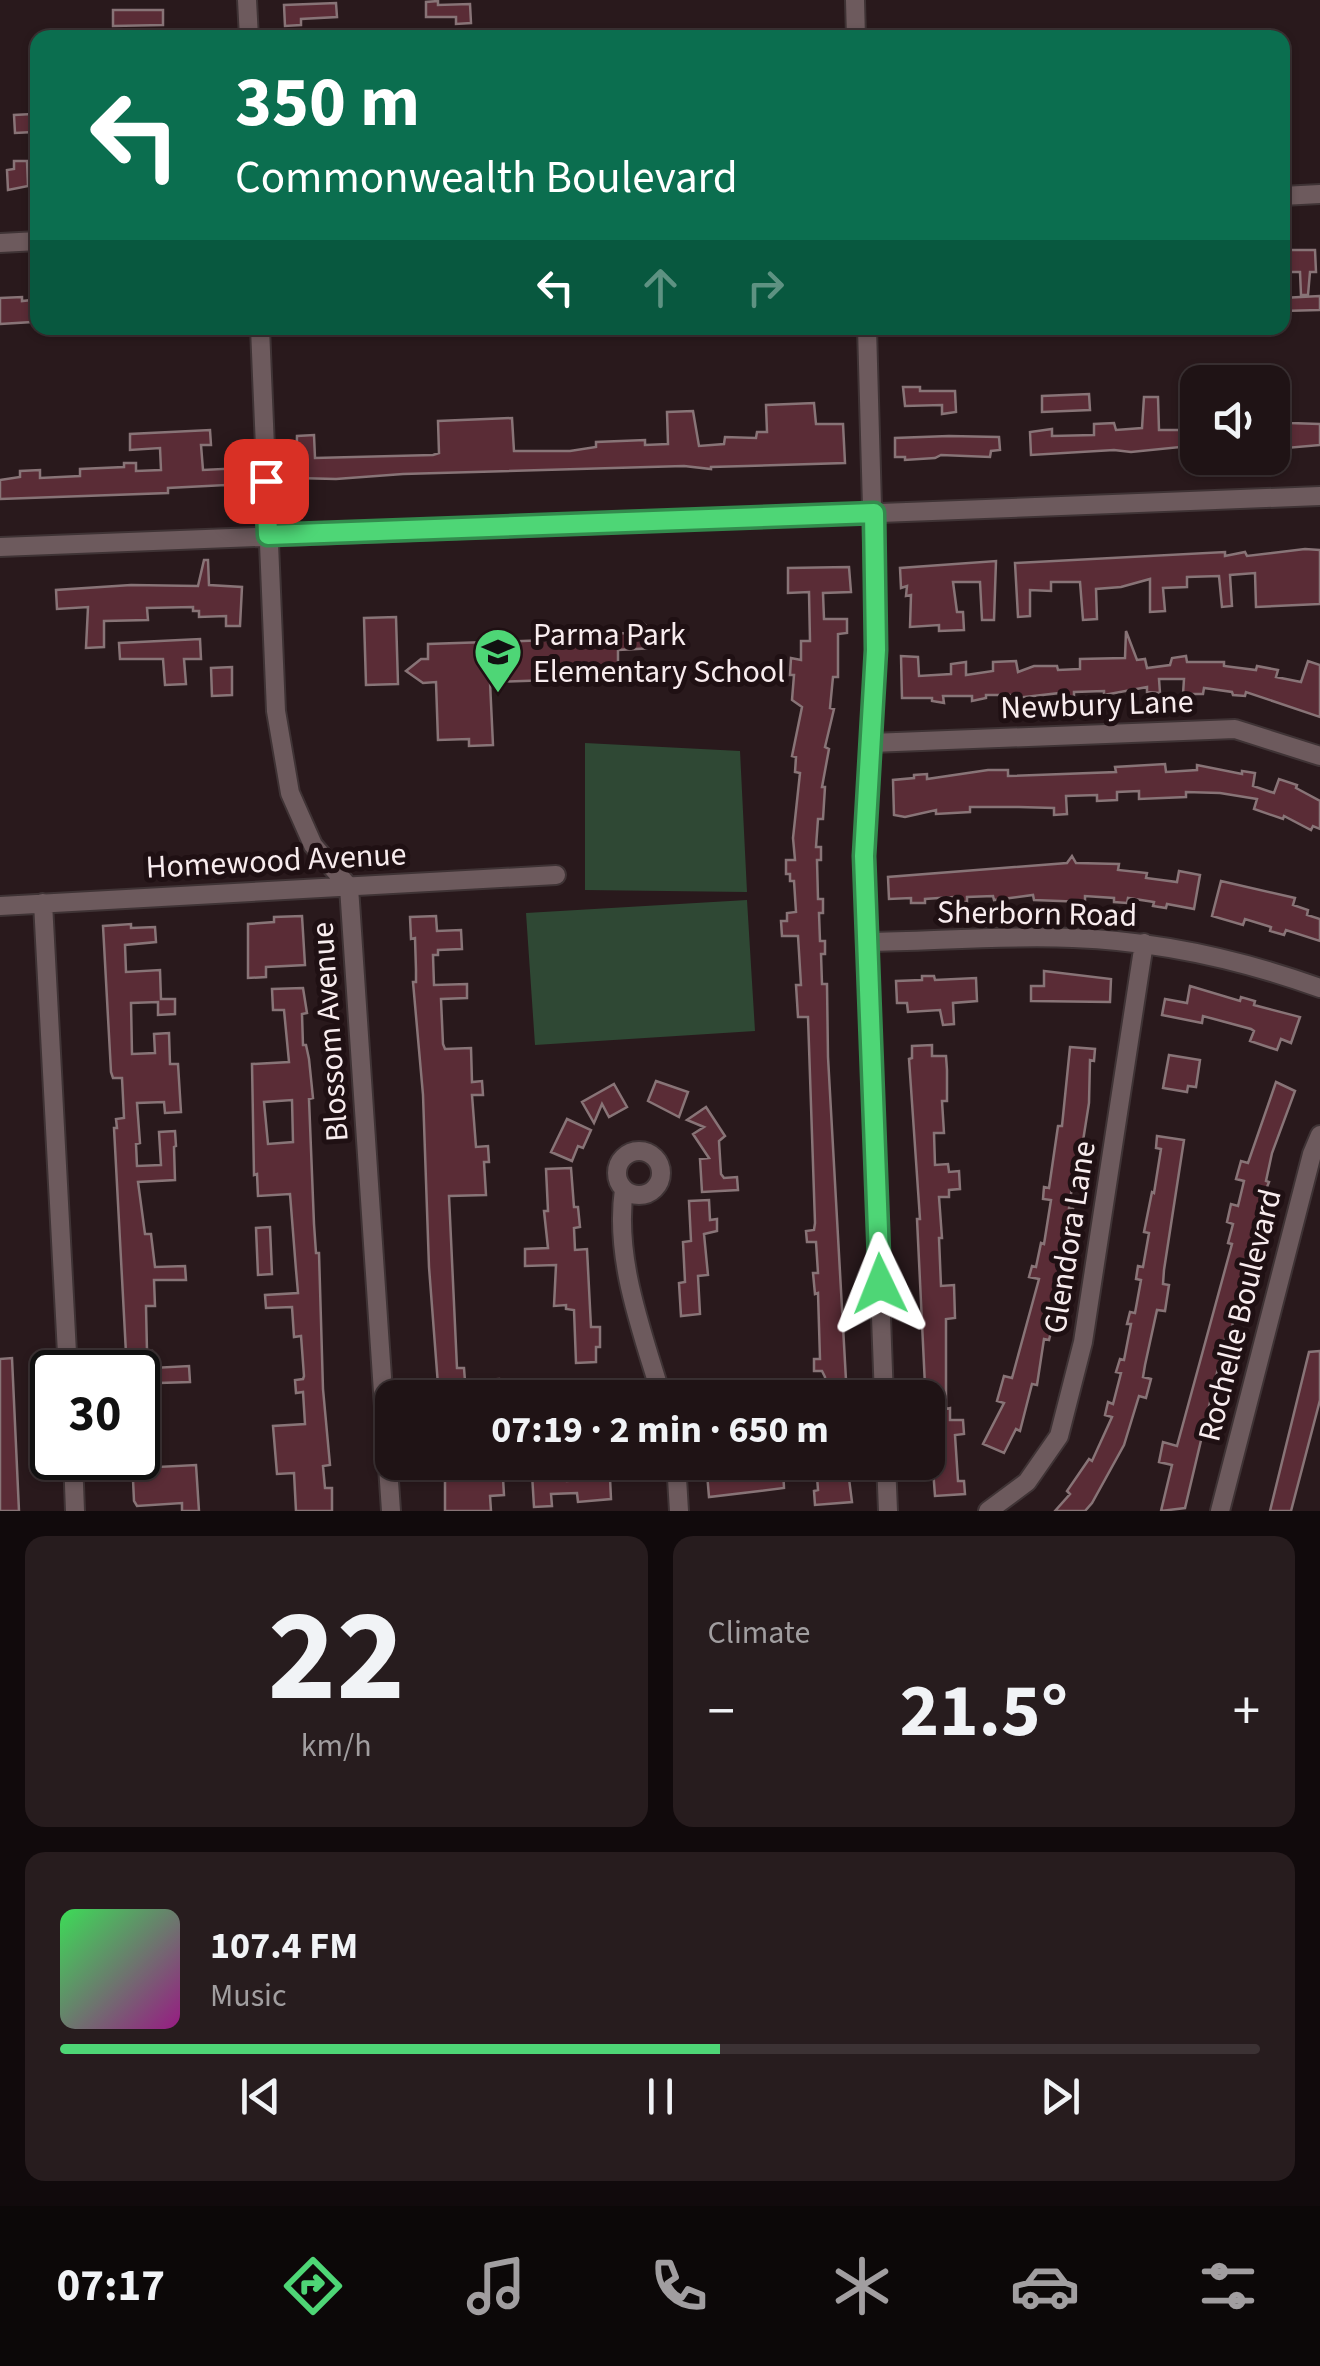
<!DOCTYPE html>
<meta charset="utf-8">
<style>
body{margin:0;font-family:"Source Sans 3",sans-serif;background:#271c1e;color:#f1f3f6;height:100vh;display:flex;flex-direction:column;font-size:38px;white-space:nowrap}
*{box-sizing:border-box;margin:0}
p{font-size:32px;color:#a19ea0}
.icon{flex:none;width:55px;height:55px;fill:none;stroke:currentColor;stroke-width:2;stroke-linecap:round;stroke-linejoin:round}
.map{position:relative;height:1511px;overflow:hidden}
.panel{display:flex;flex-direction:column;gap:25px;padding:25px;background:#110a0c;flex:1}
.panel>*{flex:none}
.banner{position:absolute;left:30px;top:30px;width:1260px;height:305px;border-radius:20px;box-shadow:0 2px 8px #0004,0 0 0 2px #3c3234;background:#0b6e4f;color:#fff;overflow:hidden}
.buttons{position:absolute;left:1180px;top:365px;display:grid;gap:20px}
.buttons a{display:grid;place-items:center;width:110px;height:110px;border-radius:20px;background:#1f1315;box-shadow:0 2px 8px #0004,0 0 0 2px #3c3234;font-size:50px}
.speed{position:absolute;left:30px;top:1350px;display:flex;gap:20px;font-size:50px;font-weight:700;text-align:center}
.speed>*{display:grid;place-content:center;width:130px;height:130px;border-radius:50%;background:#1f1315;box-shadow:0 2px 8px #0004,0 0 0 2px #3c3234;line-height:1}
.speed .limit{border:5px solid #111;border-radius:15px;background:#fff;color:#111}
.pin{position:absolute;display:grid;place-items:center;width:85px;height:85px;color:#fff;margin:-42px;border-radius:20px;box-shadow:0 5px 15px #0006}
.me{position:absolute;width:110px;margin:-55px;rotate:358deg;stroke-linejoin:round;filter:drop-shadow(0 0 8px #0008)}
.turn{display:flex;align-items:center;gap:35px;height:210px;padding:0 40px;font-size:45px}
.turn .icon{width:130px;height:130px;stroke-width:2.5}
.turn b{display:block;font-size:70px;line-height:85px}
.lanes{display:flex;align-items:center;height:95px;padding:0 40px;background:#0003;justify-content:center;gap:50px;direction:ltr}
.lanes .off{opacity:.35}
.big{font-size:75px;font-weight:700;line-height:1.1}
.panel .tile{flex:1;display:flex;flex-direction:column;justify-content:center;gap:15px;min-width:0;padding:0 35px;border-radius:20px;background:#271c1e}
.panel .dial{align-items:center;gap:0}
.dial b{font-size:130px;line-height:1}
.song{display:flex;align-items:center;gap:30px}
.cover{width:120px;height:120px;border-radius:15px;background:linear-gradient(135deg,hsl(130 70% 55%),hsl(310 70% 35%))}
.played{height:10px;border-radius:5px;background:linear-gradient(90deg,#4ed676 55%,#3c3234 55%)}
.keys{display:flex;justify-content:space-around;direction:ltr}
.heat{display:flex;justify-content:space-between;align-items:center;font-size:55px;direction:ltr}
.panel .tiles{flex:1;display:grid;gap:25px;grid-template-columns:1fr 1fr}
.tile:last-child{grid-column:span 2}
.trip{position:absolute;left:375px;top:1380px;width:570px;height:100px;border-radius:20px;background:#1f1315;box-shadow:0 2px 8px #0004,0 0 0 2px #3c3234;font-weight:700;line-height:100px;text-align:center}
.tabs{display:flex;height:160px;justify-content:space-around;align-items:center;background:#0c0808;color:#a19ea0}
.tabs .icon{width:70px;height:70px}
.tabs .active{color:#4ed676}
.tabs b{font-size:45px;color:#f1f3f6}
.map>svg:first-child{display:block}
</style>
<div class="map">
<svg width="1320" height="1511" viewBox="0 0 1320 1511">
<rect width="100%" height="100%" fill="#29191c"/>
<!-- garden -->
<path fill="#2f4834" d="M585,743L740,751L747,892L585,890Z
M747,900L755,1031L535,1045L526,913Z"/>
<!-- building -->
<path fill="#5a2c36" stroke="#887477" stroke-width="2.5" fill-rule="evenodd" d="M438,1V5L470,4L471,23L456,24V17H426V2Z
M336,3L337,17L301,19V25L285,26L284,5Z
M113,10H163V25L113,26Z
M32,114L33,132L15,133L14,115Z
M14,161H27L28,186L8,190L7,170L14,169Z
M1289,250H1315L1316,272H1310L1308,295H1301L1300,272H1289Z
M1320,296V310L1282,311V298Z
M22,297V301L32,300V322L0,324V298Z
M903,387H920V391H955L956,412L942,414V405L905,406Z
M1089,394L1090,410L1042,412V396Z
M1144,397H1158L1159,430H1188L1191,446L1131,452L1114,450L1031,455L1030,432L1052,429V436L1094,435V424L1114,423L1116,430L1142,428Z
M814,403L816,424H843L845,463L711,467V469L684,466L403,474L336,479L296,478L297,436L314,435L315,458L433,455L439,453L438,421L512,418L514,451H570L596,447V442L645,440V445L668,444L667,412L693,411L699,446L724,444L725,437L756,438L757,432H767L766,405Z
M1276,413H1289L1290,423L1320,424V445L1275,449Z
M210,430L211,445H201L203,470L242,468V491H227L226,485L168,488V493L0,499V480L20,477V471L40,470V478L80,476V469L124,467V463H136V471L161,470L160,448L130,450V434Z
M949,436L999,437L1000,450L991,451L990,457L941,455L935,458L905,460V457H895V438Z
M1305,549L1320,550V604L1256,607L1255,573L1230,575L1232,606L1222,607L1219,576L1187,577V587L1163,588L1165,611L1150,612V579L1121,587L1096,589L1097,619L1083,620L1080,582H1051V591L1030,590V616L1018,617L1015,563L1225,552V556L1245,552L1247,556Z
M204,560H208L209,585L242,587L240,626H226V616L199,617V611H193V607L147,608L148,620L104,621V647L86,648L88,607L57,609L56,590L131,585L198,586Z
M996,561L994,620H982L980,582H953L957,612H963L964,630L939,631V625L910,627L911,595L906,596L907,586L901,588L900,568Z
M849,567L851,592L823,593L824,619H847V633L838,634V677H833L830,708L834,709L825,747L829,749L822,787H825L823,819H818L816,847H821V860H817L818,899H823V913H819L820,941H825V954H821L822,984H827L828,1057L847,1398H826L825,1377L822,1371H814V1359H820L818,1293L815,1294L813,1273H818L816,1242H807L806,1231L814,1230L815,1223L808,1017H798L796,985H801L798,936H782L781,921H787V913L796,912L794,881H790V874H786V860H795L793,838L800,773L795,772L796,757L792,756L802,707L792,700L794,675H790L791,658L801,660V641H810L809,592L788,593V568Z
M396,617L398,684L366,685L364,618Z
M643,623L655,634V648L618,650V673L552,675V680L490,682L493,745L469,746V739L438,740L436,682L423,683L406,671L421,659H428V644L551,640H560V635L634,633L637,626Z
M1126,631L1137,660L1145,659L1147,668L1170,665L1172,658L1186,656L1187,662H1224V666L1256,670L1257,666L1278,670L1276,677L1301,682L1308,661L1320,665V717L1246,692L1245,696L1233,695L1232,692L1204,688L1203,694H1183L1184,679H1159L1160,693L1147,692V687L1104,695V691L1074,692V697H1060V693L1016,698V695H986V698L972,701V696H943L944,703L932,701V698H902L901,656L918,657L919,676L951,674V664L966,662V675L993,671V662L1016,661L1018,672L1034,666H1057L1058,670L1080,669V659L1125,658Z
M200,639L201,659H184L186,684L165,685L163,659H120L119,643Z
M232,667V695L212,696L211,668Z
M1165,764L1166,772L1197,770V765L1242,774V771L1255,773L1253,786L1274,793L1279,779L1297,785L1296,788L1320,801V829L1313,826L1311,830L1284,816L1283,819L1254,809L1257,799L1220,793L1186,792V797L1139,799V791L1117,792V800L1097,801V795L1066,796L1067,814L1054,815V808L1019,807H970V812L936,814V810L905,817L894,815L893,780L914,778V775L927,774V779L988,770H1008V776L1116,772L1115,767Z
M1072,856L1076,863L1119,864L1118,870L1147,873L1146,878L1177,882L1179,871L1200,875L1194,909L1167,904L1166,908L1153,906L1154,902L1128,898L1127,903L1114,902V898L1085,896V902L1034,900L1033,895L994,900L993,896L967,897V902H953V897L925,899V903H911V898L889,899L888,877L1067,863Z
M1221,881L1295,898L1293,905L1308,910L1307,915L1320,919V941L1286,930L1284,935L1270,931L1271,927L1245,919L1243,925L1212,916Z
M302,916L305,965L266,967V977L248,978V924L274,922V917Z
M436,916L437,931L461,930L462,949L438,950V955H433L434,985L467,984V998L441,999L443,1044L445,1049L471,1048L472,1082L482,1081L483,1095H472L476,1147L488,1146L489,1162H484L486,1195L449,1196L457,1368H464L465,1381L499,1379L500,1393L466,1398H439L429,1267L423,1095L413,982H416V970L415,938L411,939L410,917Z
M131,924V928L155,927L156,942L125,945L126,972L160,970L161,999H175V1014L158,1015V1002L131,1003L132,1054L155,1053L154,1034L169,1033L170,1064H178L181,1112L165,1113L164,1102L137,1103L140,1143L136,1144L137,1166L161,1165L159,1132L175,1131L176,1146L174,1147L175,1180L138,1182L145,1234H151L155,1267L185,1266L186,1280H154L155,1306H146L147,1351H152L153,1368L189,1366L190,1382L159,1383L160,1407H151L153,1448L158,1467L196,1465L199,1511H182V1503L137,1506L134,1501L132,1458H138V1371L127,1372L114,1128H117L116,1119L124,1118L122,1078H113L111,1072L103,926Z
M1044,971L1111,979L1110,1002L1031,1001V986H1044Z
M922,976H934L935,980L976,978L977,1001L953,1003L954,1024L943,1025L940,1010L908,1012L907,1003H897L896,981L922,980Z
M1190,986L1240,1001L1241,997L1255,1001L1254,1005L1300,1017L1291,1043L1281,1039L1277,1050L1250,1041L1254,1031L1251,1029L1203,1016L1202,1023L1162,1015L1165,999L1187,1003Z
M303,988L307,1013L302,1014L303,1045H306L309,1059L313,1098L309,1099L314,1224L316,1253H319L323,1389L330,1465L323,1466L325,1488H332V1511H296L294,1473L277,1474L273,1426L305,1424L303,1392L296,1393L295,1380L303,1379L304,1376L301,1336L294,1337L292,1307L266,1308L265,1295L298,1293L296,1270L290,1194L258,1196L257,1174L254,1175L252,1064L289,1062L284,1010H273L272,989ZM292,1100L293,1142L268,1144L264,1102Z
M932,1045V1056H946L947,1070V1101H942L944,1133H934L935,1165L948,1164L949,1172L959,1171L960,1189L949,1190V1197H939L942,1238H939L941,1286L954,1285L955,1318L946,1319V1409L950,1408V1420H963L964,1434L955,1435L958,1481H964L965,1494L935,1496L933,1469H929L917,1219H920L909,1059L912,1058V1046Z
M1070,1047L1095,1049L1094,1061L1090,1060L1089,1103L1083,1141H1079L1078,1181L1073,1180L1069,1208L1073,1209L1068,1244L1065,1261L1060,1260L1055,1289V1302L1058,1303L1049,1340L1044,1339L1037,1385L1032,1384L1020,1431L1016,1429L1004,1453L983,1444L1004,1403L997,1401L1004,1376L1012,1378L1039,1279L1029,1277L1032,1266L1036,1267L1041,1243L1044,1244L1051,1200L1043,1199L1044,1187L1049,1188L1058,1126H1062Z
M1169,1055L1200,1060L1196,1087L1188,1086L1187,1092L1163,1088Z
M656,1081L688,1092L679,1117L648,1101Z
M1276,1082L1295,1091L1272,1153L1266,1181L1269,1182L1261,1202L1251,1256L1231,1330L1225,1339L1185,1508L1161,1511L1172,1465L1159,1462L1163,1442L1177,1446L1232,1244L1228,1243L1233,1224L1227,1222L1231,1204L1238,1206L1244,1181L1236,1179L1241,1161L1248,1163Z
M614,1084L627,1107L609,1117L602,1104L594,1123L582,1102Z
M706,1107L725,1136L719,1141L721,1174L724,1178L737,1177L738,1190L702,1192L700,1159L709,1158L693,1134L704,1127L687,1120Z
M567,1119L591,1130L583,1148L578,1146L572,1161L551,1152Z
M1157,1136L1184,1140L1164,1270L1163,1284L1169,1285L1165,1311L1157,1310L1145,1365L1143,1377L1151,1379L1146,1398L1139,1396L1124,1445L1092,1503L1085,1511H1055L1070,1494L1067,1491L1089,1459L1092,1461L1112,1417L1105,1415L1108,1402L1113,1404L1121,1373L1116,1372L1120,1359L1124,1360L1131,1324H1127L1130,1312L1135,1313L1141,1280L1136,1279L1138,1266L1143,1267L1149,1233L1144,1232L1152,1192L1154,1193L1161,1149L1156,1148Z
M571,1168L574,1207H578L580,1227L574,1228L575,1250L587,1249L591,1327H600V1347H596V1362L576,1363L574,1310L566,1309V1305L554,1306L556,1265L525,1266V1249L548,1248L544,1211H548L546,1169Z
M709,1200L710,1220L717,1219V1231L704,1234L708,1275L698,1276L700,1314L681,1316L679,1283L685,1282L683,1242L691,1241L689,1201Z
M270,1227L272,1274L258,1275L256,1228Z
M1320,1351V1400L1291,1511H1270L1309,1352Z
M12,1358L19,1511H0V1359Z
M816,1463H847L852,1502L815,1505L814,1491L818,1490Z
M764,1464V1469L783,1468L784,1488L709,1497L707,1473Z
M466,1465L467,1480L503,1478L504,1495L490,1496L491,1511H445V1466Z
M566,1472L567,1481L610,1478L611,1499L578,1502L577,1493L551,1494L552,1506L534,1507L532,1474Z"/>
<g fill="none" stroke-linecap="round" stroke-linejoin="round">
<!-- minor casing -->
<g stroke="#3f3335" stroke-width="22">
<path id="minor" d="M247,0L249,38
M855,0L856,38
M1282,196L1320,194
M0,243L38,241
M260,328L276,711L290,793L313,845L349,887L391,1511
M867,328L876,650L864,856L884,1398
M0,547L1320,496
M871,743L1235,729L1320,756
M43,903L68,1372
M0,906L556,875
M866,942C935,941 1005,935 1073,938C1157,941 1242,960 1320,988
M617 1173a22 22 0 1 1 44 0a22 22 0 1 1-44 0Z
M624,1189C614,1259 642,1331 662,1398
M73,1458L75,1511
M676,1462L679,1511
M886,1462L888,1511
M988,1511L1027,1482L1059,1436L1083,1342L1144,943
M1220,1511L1312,1154L1320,1135"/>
</g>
<!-- minor -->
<use href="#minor" stroke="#6d5a5d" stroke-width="18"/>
</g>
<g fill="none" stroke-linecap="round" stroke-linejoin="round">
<!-- route casing -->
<g stroke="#338b4d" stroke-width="25">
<path id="route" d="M266,481L268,535L874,513L876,650L864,856L880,1284"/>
</g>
<!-- route -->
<use href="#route" stroke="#4ed676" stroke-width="18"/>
</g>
<!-- icons -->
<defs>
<g id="school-pin" transform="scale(2.5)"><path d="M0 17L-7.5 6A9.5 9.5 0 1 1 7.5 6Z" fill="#4ed676" stroke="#1f1013"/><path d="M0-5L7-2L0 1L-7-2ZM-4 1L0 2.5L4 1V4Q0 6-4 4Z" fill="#111"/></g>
</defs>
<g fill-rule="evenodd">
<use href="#school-pin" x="498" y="652"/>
</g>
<g text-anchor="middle" stroke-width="10" stroke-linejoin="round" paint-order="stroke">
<!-- poi labels -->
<g font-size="32" fill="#f8ecee" stroke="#1f1013" text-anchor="start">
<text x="533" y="645">Parma Park<tspan x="533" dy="37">Elementary School</tspan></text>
</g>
<!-- street labels -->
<g font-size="32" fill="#f8ecee" stroke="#1f1013">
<text transform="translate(1097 704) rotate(-2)" y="11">Newbury Lane</text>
<text transform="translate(276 860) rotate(-3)" y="11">Homewood Avenue</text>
<text transform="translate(1037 913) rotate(1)" y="11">Sherborn Road</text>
<text transform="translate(329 1032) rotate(-94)" y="11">Blossom Avenue</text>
<text transform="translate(1069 1237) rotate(-81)" y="11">Glendora Lane</text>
<text transform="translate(1239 1315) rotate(-76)" y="11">Rochelle Boulevard</text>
</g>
</g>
</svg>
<div class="buttons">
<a><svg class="icon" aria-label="sound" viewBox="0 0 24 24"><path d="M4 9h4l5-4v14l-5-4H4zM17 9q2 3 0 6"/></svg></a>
</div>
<div class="speed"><div class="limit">30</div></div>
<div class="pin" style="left:266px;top:481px;background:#d93025"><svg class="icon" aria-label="arrive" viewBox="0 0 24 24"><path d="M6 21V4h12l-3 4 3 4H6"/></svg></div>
<svg class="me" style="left:880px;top:1284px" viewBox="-20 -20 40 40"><path d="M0-17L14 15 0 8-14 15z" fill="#4ed676" stroke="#fff" stroke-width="4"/></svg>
<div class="trip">07:19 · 2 min · 650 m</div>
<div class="banner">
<div class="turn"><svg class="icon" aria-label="left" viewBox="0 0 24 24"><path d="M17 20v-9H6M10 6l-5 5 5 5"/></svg><div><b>350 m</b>Commonwealth Boulevard</div></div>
<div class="lanes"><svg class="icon" aria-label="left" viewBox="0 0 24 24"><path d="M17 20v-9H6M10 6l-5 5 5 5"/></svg><svg class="icon off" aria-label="ahead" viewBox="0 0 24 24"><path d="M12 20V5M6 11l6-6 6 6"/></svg><svg class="icon off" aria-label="right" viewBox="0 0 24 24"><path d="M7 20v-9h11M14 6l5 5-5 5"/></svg></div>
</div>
</div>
<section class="panel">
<div class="tiles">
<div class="tile dial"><b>22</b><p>km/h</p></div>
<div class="tile"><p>Climate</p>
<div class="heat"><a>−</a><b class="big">21.5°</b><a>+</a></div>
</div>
<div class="tile">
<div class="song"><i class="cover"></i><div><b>107.4 FM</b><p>Music</p></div></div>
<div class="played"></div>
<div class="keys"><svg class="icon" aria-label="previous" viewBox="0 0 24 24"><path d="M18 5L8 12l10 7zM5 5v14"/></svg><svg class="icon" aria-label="pause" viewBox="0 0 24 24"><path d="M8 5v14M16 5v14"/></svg><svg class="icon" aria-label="next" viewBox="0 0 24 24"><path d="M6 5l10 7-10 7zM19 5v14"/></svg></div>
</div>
</div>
</section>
<nav class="tabs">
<b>07:17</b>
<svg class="icon active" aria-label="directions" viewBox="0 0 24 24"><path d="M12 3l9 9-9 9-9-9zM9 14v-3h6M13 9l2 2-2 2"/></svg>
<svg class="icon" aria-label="music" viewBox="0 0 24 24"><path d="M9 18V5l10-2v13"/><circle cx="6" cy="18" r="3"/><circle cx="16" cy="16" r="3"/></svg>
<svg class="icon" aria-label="phone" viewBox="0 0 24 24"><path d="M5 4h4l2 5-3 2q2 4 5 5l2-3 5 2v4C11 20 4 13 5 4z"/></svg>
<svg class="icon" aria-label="climate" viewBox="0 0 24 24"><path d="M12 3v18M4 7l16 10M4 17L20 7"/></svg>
<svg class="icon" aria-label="car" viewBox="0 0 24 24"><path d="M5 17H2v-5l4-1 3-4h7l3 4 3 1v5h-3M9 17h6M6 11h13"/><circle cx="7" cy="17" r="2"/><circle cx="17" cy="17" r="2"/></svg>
<svg class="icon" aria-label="filters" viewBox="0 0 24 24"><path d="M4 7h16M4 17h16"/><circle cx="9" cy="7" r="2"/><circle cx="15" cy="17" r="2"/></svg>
</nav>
